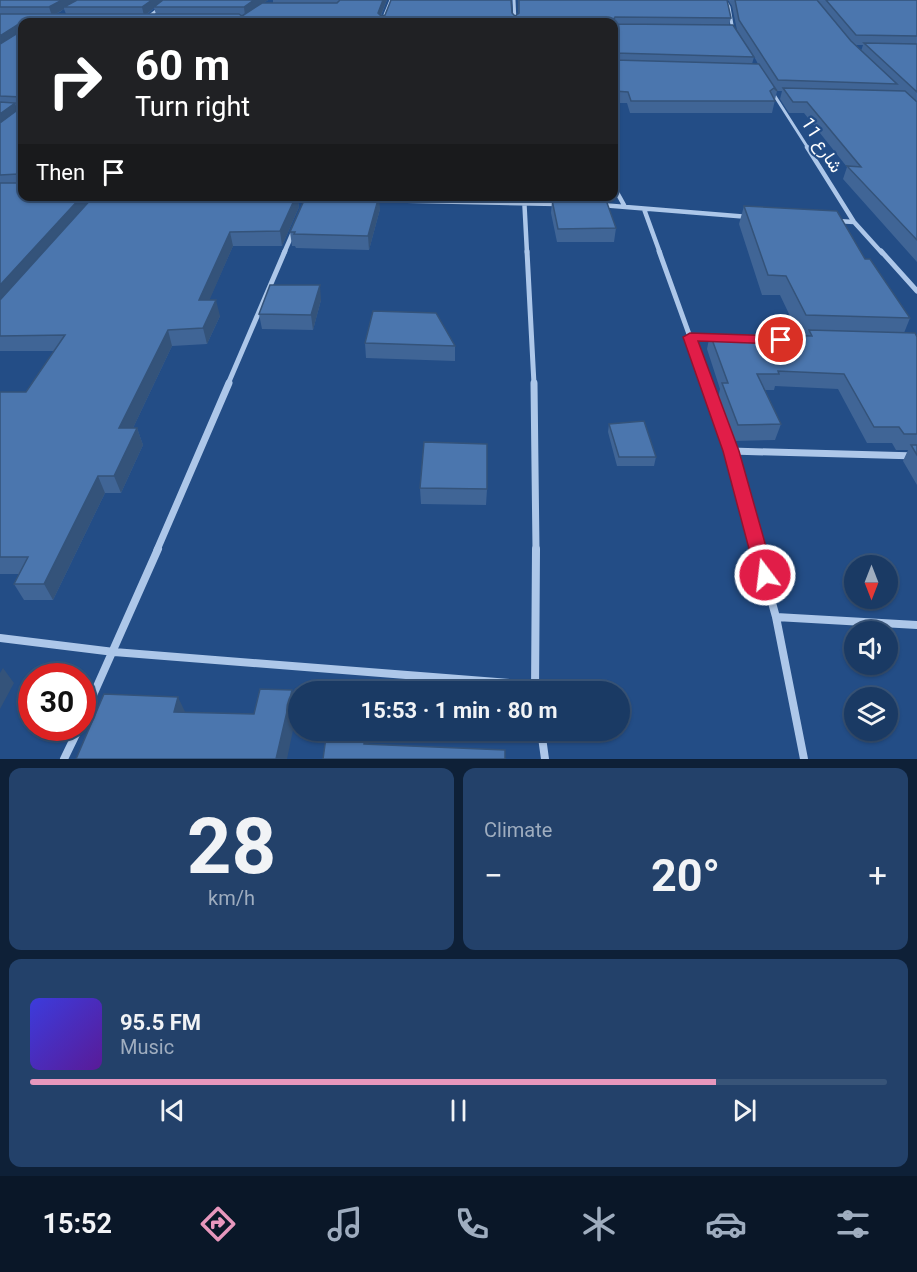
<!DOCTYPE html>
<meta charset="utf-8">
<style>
body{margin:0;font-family:Roboto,Vazirmatn,sans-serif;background:#23416a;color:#f1f3f6;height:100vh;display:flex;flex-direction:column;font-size:22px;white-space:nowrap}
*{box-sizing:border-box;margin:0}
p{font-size:20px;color:#9fadbf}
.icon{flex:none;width:33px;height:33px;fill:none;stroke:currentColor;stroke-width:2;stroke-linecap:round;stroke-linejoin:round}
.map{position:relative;height:759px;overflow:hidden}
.drawer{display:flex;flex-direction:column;gap:9px;padding:9px;background:#0e2037;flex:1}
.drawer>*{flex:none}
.top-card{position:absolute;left:18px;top:18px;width:600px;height:183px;border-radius:12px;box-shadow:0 2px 4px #0004,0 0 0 2px #385478;background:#202124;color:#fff;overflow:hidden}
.needle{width:39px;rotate:180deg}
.buttons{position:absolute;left:844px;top:555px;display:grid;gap:12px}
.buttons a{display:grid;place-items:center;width:54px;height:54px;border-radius:50%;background:#1a3a64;box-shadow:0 2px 4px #0004,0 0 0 2px #385478;font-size:30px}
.speed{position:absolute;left:18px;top:663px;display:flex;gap:12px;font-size:30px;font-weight:700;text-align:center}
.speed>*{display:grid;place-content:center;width:78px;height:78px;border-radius:50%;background:#1a3a64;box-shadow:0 2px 4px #0004,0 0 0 2px #385478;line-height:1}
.speed .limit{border:9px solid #d22;background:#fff;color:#111}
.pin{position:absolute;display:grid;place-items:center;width:51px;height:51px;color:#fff;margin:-26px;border:3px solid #fff;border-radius:50%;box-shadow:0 2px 6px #0007}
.me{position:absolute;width:66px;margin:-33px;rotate:345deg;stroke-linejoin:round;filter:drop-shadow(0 0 4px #0008)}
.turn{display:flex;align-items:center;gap:21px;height:126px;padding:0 18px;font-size:27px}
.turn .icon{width:78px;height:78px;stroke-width:2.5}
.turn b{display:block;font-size:42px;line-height:51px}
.then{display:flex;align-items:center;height:57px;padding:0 18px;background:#0003;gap:12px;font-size:22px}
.big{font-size:45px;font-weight:700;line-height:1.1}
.drawer .card{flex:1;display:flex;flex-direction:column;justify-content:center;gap:9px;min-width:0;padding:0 21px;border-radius:12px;background:#23416a}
.drawer .dial{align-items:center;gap:0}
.dial b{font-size:78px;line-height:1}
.song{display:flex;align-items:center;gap:18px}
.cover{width:72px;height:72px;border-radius:9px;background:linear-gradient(135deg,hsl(240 70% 55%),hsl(270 70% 35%))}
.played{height:6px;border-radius:3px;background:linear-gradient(90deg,#e797bd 80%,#385478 80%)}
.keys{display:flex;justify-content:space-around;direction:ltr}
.heat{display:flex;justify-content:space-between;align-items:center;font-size:33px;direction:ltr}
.drawer .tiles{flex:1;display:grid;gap:9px;grid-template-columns:1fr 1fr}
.card:last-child{grid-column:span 2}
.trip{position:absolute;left:288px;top:681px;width:342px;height:60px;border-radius:30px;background:#1a3a64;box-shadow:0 2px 4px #0004,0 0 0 2px #385478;font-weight:700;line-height:60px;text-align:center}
.tab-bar{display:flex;height:96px;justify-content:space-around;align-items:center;background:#0a1728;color:#9fadbf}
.tab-bar .icon{width:42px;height:42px}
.tab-bar .on{color:#e797bd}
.tab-bar b{font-size:27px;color:#f1f3f6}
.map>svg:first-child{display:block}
</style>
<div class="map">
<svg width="917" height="759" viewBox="0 0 917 759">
<rect width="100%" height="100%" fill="#234d86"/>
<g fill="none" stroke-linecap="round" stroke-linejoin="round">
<!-- minor-far4 -->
<path stroke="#adc7e9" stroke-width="3" d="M514,0L515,22
M725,0L729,7L733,31
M142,22L170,0
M382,22L391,0
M771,90L808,148"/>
<!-- minor-far3 -->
<path stroke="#adc7e9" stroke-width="4.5" d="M807,147L854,222L882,253
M614,187L624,205
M524,196L527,253
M373,200L557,204
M601,205L749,217
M644,209L660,253
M837,221L854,222
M284,253L294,230"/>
<!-- minor-far2 -->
<path stroke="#adc7e9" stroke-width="5" d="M527,251L534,384
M659,251L707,384
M881,251L917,291
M690,337L716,338
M228,384L285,251"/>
<!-- minor-far1 -->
<path stroke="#adc7e9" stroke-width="7" d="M534,383L536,550
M706,383L731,451L758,550
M731,451L917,456
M157,550L229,383"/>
<!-- minor -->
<path stroke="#adc7e9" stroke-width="8" d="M757,549L776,617L804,759
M776,617L917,625
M0,638L114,652L534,685
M535,692L536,549
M82,720L158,549
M541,730L545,759
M64,759L79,728"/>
</g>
<!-- wall -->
<path fill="#406596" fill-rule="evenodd" d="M0,0H268L264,3H273V0H387L381,16L512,13L515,16L518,14V0H727L731,18L729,25L749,50L737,30L732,6L728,0H917V262L843,179L847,167L804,113H789L780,99L782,91H777L772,113H630L627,103H614V22H22V196H297L299,207L282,246H233L209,300L220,316L207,344L172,346L133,428H137L143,445L121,493H105L53,600H24L14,584L19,574H0V392H26L54,351H0ZM154,8L156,14H147L150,12ZM64,9L66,14H55L60,12ZM856,45H863L861,51ZM754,57L756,60L758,64H752Z
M552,200L616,228L614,242H557L551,213Z
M744,206L865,259L910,318L904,333L917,337V485L903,461L908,450H896L892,443H867L838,389L775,386L774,390H765L781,424L775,440L733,441L718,398L720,389L707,349L710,334L807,336L799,335L780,295H762L739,224Z
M380,209L369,250L296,248L295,246H292L290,232Z
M321,300L313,330L262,329L259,314Z
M365,343L455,346V361L366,358Z
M609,424L656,457L654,466H617L608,432Z
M420,488L487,489L486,505L421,504Z"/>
<!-- shaded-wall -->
<path fill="#34537a" d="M62,0H81L64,7V9L52,16L49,7Z
M152,0H165L154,7V8L144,16L142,7Z
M254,0H268L245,16L244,7Z
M383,0H387L378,22V13Z
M17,25L20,35L0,48V36Z
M15,103L19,115L0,129V114Z
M82,196H99L0,308V285Z
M296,196H297L299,207L282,246L280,231Z
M379,196L380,209L369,250L368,236Z
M230,232L233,246L203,315L199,300Z
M320,285L321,300L313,330L311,315Z
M216,300L220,316L207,344L203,328Z
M168,330L172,346L125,445L119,428Z
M137,428L143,445L121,493L114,476Z
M98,476L105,493L53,600L44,584Z
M3,668L14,683L0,709V673Z
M292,690L297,711L287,759H276Z
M178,697L188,718L174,712Z
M365,730H370L367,759L364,744Z"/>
<!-- building -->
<path fill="#4b76ae" stroke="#34537a" stroke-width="1.5" d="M0,0H62L49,7H0Z
M77,0H152L142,7H64Z
M163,0H254L244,7H154Z
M340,0H383L378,13L381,16L385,15L391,0H511L512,13L515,16L519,13V0H727L731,18L615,17L612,22H613H22V196H82L0,285V183H17L21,179L18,174L0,175V123L20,108L21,97L0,96V44L21,31L22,27L17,25L0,36V14H239L242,16L262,3H337Z
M735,0H817L851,41L897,84L778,80L739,20Z
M826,0H917V36L856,35Z
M614,23L615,24L733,25L754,57L615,53L614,55Z
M864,43L917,44V92Z
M614,59L615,60L759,64L777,91L774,88L770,91L775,101H631L628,92L614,91Z
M783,88L905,91L917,102V240L847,166L861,167L807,102H793Z
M0,102L15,103L0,114Z
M94,196H296L280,231L230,232L199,300H216L203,328L168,330L119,428H137L114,476H98L44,584H14L28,557H0V392H26L65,335L0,336V300Z
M306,196H379L368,236L294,234L295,232H290Z
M552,200H606L616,228L558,229Z
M744,206L837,211L865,259H870L910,318L806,315L786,276L768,275Z
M270,285H320L311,315L259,314Z
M373,311L436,313L455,346L365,343Z
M809,330L915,333L917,337V434H904L899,427H874L844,374L778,371L779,374H757L781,424L738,425L722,383H728L710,334L812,336Z
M644,421L656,457H619L609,424Z
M424,442L487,444V489L420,488Z
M911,445H917V455Z
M260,689L292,690L276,759H76L104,694L178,697L174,712L254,714Z
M327,730H365L364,744L505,750V759H323Z"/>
<!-- route -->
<path fill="#e11d48" stroke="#92132f" stroke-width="1.5" d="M690,333L781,336L787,340L781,344L698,341L739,451L774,575L771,580L765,582L759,580L756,575L723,451L683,337Z"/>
<g text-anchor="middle" stroke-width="4.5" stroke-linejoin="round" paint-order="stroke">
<!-- far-street labels -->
<g font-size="18" fill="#fff" stroke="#234d86">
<text transform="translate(822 145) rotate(58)" y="6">شارع 11</text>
</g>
</g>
</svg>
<div class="buttons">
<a><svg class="needle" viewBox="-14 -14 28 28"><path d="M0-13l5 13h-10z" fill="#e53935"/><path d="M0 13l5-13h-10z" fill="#9fadbf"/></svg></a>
<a><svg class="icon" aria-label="sound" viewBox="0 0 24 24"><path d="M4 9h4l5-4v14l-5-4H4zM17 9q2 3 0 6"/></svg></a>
<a><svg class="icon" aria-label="layers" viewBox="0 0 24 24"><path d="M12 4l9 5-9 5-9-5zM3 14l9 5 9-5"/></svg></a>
</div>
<div class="speed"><div class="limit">30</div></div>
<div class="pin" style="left:781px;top:340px;background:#d93025"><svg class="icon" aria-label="arrive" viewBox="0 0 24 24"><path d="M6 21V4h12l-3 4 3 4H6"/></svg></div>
<svg class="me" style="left:765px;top:575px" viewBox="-20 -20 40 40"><circle r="17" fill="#e11d48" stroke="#fff" stroke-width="3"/><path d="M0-11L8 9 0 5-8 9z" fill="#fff"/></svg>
<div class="trip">15:53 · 1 min · 80 m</div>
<div class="top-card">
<div class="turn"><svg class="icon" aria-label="right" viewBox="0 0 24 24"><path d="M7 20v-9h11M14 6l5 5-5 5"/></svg><div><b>60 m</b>Turn right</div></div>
<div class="then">Then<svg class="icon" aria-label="arrive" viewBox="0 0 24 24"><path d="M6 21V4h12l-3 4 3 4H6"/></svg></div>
</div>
</div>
<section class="drawer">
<div class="tiles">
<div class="card dial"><b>28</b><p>km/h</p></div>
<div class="card"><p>Climate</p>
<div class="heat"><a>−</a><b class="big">20°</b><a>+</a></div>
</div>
<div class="card">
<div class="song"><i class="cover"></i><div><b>95.5 FM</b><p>Music</p></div></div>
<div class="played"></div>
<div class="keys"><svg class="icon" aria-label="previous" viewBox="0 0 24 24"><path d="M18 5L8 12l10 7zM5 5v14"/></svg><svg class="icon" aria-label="pause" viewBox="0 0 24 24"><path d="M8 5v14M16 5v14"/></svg><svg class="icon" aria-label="next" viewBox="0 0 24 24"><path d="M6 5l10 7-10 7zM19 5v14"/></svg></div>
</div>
</div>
</section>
<nav class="tab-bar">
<b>15:52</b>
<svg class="icon on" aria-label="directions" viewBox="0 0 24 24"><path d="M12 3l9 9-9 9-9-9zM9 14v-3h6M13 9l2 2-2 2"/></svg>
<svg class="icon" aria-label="music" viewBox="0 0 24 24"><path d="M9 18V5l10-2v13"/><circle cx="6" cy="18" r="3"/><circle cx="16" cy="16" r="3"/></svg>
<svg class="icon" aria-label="phone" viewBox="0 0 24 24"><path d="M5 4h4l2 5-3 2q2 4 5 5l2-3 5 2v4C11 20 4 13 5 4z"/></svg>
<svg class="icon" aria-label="climate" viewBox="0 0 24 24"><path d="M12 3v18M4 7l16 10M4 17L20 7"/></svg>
<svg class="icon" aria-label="car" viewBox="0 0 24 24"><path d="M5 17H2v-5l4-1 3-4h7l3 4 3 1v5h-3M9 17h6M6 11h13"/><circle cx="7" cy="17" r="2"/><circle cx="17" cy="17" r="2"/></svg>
<svg class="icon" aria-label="filters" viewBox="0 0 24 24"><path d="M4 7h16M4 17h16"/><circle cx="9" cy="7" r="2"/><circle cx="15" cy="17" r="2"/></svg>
</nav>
